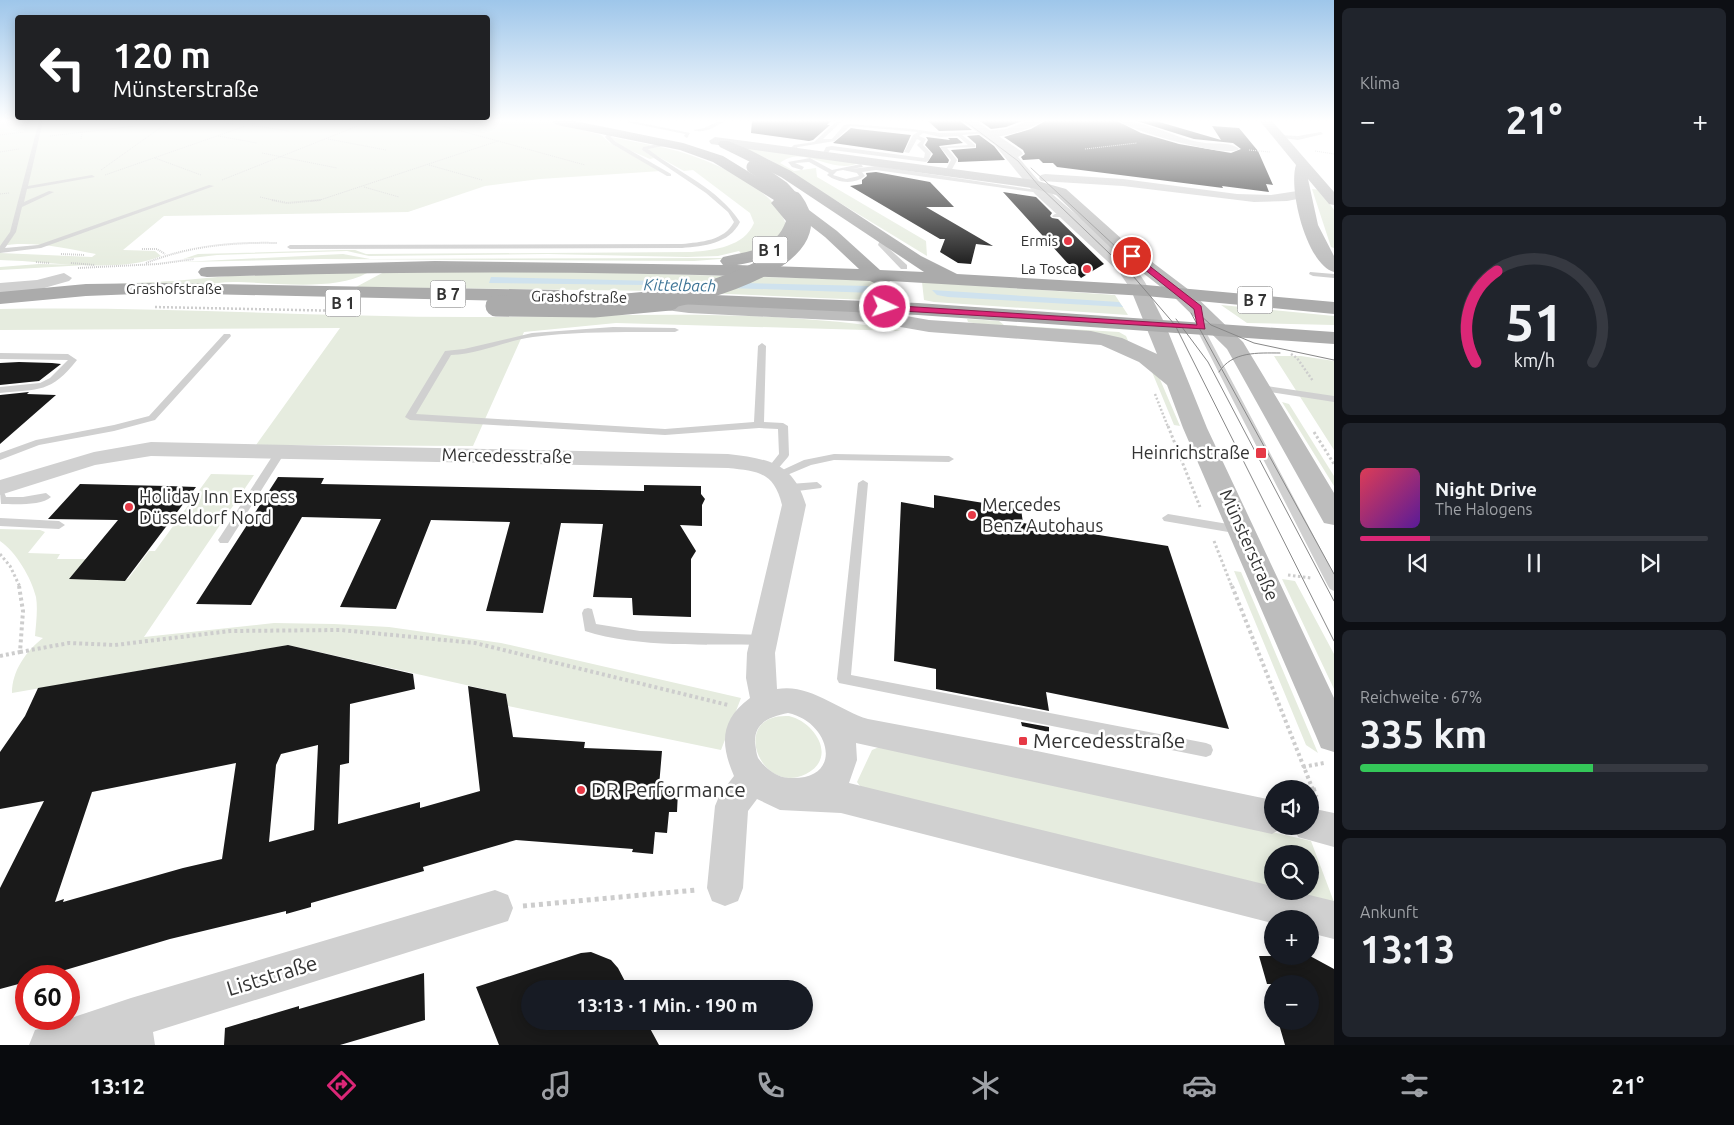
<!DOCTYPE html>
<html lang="de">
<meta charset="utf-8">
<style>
body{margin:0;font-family:Ubuntu,sans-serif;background:#20242c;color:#f1f3f6;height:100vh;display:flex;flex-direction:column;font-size:19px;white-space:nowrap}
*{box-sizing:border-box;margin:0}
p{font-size:16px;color:#9ea1a6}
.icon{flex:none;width:28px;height:28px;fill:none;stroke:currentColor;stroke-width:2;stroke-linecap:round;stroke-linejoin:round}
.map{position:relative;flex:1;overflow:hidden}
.panel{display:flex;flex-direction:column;gap:8px;padding:8px;background:#0d0f14;width:400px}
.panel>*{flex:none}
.guide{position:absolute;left:15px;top:15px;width:475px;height:105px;border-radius:5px;box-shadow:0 2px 12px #0003;background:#202124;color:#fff;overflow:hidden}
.tools{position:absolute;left:1264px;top:780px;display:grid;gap:10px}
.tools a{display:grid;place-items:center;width:55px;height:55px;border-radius:50%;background:#171b24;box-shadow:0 2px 12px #0003;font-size:25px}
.speed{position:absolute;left:15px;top:965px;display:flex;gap:10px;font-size:25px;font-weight:700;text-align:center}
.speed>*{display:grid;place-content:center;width:65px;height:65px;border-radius:50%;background:#171b24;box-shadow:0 2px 12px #0003;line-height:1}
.speed .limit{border:8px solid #d22;background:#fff;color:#111}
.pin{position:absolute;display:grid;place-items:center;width:42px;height:42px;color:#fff;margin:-21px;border:2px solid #fff;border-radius:50%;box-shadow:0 1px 5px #0007}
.me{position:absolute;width:55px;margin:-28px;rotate:93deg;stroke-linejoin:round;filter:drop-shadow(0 0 4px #0008)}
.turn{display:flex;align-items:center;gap:18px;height:105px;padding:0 15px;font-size:22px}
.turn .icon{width:65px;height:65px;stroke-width:2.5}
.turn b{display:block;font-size:35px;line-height:42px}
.big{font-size:38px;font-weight:600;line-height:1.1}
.panel .widget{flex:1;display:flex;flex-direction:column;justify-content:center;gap:8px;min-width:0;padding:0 18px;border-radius:8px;background:#20242c}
.panel .dial{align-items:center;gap:0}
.dial svg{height:130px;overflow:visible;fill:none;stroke:#363941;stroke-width:7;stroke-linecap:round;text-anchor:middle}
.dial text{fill:#f1f3f6;stroke:none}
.song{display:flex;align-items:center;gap:15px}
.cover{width:60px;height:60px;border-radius:8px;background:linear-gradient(135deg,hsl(350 70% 55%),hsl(270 70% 35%))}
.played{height:5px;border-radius:2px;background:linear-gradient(90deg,#db2777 20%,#363941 20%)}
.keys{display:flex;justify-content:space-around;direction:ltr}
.heat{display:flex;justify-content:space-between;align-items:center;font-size:28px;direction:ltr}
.charge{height:8px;border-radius:4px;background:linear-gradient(90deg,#34c759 67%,#363941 0)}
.trip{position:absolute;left:521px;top:980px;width:292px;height:50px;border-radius:25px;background:#171b24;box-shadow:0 2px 12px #0003;font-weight:600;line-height:50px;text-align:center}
.tabs{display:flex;height:80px;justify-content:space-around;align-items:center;background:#090b0e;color:#9ea1a6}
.tabs .icon{width:35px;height:35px}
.tabs .selected{color:#db2777}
.tabs b{font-size:22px;color:#f1f3f6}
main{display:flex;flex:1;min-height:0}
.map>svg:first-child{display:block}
</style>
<main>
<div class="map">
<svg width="1334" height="1045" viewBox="0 0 1334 1045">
<rect width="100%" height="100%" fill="#fff"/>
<!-- green -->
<path fill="#e6ecdf" d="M0,121H547L601,135L610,143L661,171L540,179L485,186L408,212L164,216L123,250L155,251L161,256C120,274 46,261 0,260V253L92,257L96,254C67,248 30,240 0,246Z
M611,137L651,145L642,150L654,158L650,159L620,146Z
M735,146L861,162C832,177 805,143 780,163L794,171L816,168L817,177L926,241L927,256L768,159Z
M661,147C700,155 777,185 787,228L773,245L743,256L739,251L718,256L687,257L548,254L369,256L347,251L217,255L183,259L198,254L341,250H355L366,254L692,252C714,250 744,247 754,223L750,213L693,170L684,171L648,151L649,148Z
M1312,189L1320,190L1334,210V248L1331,247Z
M343,254L370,259L733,258L694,261L321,259L182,262Z
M39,264L86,265L0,270V267Z
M365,272L367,273C333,292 271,282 233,282C222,282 211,284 199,285C164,286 130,285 95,285L173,281L229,276Z
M384,272H588L872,280L894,298L891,301L657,291L356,287Z
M922,282L1115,295L1128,315L934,302L924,300Z
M1221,305L1334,316V325L1247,323Z
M0,309C157,306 314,317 471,317C573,317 673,312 775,317C817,320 859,322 901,331L616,323L524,332L473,446L256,445L340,328L0,330Z
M967,319L999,321L1004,325L1119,332L1126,336L1129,343L979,324L968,322Z
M1274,356H1301L1334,361V450Z
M1152,372L1159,377L1180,426L1174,425Z
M1282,402L1289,404L1334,476V486Z
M211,474L254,475L144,637L274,623L334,624L389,627L501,643L741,698L721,750L508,706L506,694L288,645L12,693C12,671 26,651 43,638L35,636C36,624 38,609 36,597C31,577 16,552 0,541V529L40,530L45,532L28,553L60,554L57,559H87L72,578L128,579L149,551H155Z
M1234,571L1241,572L1318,753L1306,745Z
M1282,579L1295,581L1334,654V689Z
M789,716C815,722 838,758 806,774C760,797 728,713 789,716Z
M889,743L1311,841L1334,902L1288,891H1310V854H1272V888L866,794L857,782L872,750Z"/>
<!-- water -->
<path fill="#cfe2ee" d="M491,277L868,286L874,293L645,285L489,283Z
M932,290L1119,302L1123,307L948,297L937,295Z"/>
<!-- building -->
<path fill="#1a1a1a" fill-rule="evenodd" d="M752,121H831L827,125H830L813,140L809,141L751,133Z
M928,121H960L972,130L939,131Z
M980,121H1022L1006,127L991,129Z
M1045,121H1117L1141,133L1179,144L1231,153L1241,149L1233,143L1194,139L1137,121H1156L1221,140L1212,126L1239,128L1258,151L1273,185L1266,184L1269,192L1222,186L1223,188L1057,167L1053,163H1043L1039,159L1023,160L1021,157L1025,154L1023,150L1004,137L1031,129Z
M851,128L857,129L911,135L903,153L833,143Z
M979,135L994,146L1005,160L958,162V159L951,150L976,148V144L967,136Z
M926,137L950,140L948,138H957L963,143L939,146L949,160L948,163H927L933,154L925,145L928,140Z
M876,172L930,182L954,207H926L993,246L976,244L971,264L958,263L940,252L945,239H940L850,186L862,184V180L867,176L866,173Z
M1003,192L1036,197L1052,213L1050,216L1052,218L1058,219L1104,264L1081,278Z
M19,362L52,363L61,364L39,381L0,385V363Z
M29,392L27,394L56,395L0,444V395Z
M278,477L324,478L321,484L644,491V485L701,486V494L705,499L702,505V526L680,525L696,551L691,559V617L633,615L632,598L593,597L603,524L561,523L543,613L486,611L510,522L431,520L396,609L340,607L381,519L302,517L251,605L196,604Z
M80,484L167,486L196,487L125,581L69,579L118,520L48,519Z
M934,495L1021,509L1023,523L1168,546L1229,729L1046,692L1049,711L936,689V669L894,661L901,502L934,508Z
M288,645L413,674L415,689L350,704L349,763L340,765L338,824L420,802V808L480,791L468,686L506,694L513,737L585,742L584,748L662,751L659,786H667V791H678L677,812H669L667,833L655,832L653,854L632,852L633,849L516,840L423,867L424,871L311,903V907L286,914V911L170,939L45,976H26V982L0,989V888L44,801L0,809V752L25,716L38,688ZM318,745L314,830L269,842L276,765L281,754ZM236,763L222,859L183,868L63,902L64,899L55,902L92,792Z
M1021,722L1049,727V732L1022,726Z
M591,952L611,960L618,968L629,989H530V1021H646L659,1045H499L476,987L581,953Z
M1259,956H1310L1334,969V1045H1285L1278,1021H1310V984H1267Z
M424,973L425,1020L340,1045H224L225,1028L299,1006V1009Z"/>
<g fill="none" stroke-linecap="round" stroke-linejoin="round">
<!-- path-far5 -->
<path stroke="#cdcdcd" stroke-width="1" stroke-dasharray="1 1" stroke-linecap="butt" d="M226,123L242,126
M250,125L289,131
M0,135L24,132
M50,136L169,122
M218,136L257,143
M81,139L82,132
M328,139L386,150
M498,141L585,165
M1085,149L1137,143
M1249,150L1270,152
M1315,151L1334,154
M0,152L19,149
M262,153L337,168
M155,158L201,175
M429,165L482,180
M101,170L167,123
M105,175L260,121
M222,180L370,121
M364,187L399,197
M0,194L9,193
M260,197L277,201
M311,201L320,200L498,141L424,121"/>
<!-- path-far4 -->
<path stroke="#cdcdcd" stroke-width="2" stroke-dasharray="1 1" stroke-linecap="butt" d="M272,200L287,203L321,200
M142,249H157L165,254
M61,254L85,255
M36,262L50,263
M71,263L95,265
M146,263C189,246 231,242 277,243
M78,268L158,264L194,259"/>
<!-- path-far3 -->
<path stroke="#cdcdcd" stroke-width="2.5" stroke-dasharray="2 2" stroke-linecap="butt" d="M155,307L346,311
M1291,354L1297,358L1313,381
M1155,394L1168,427"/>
<!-- path-far2 -->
<path stroke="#cdcdcd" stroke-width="3" stroke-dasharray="2.5 2.5" stroke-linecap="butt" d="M1168,426L1200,507
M1314,432L1334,464
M1214,541L1232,587
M0,554L10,566L20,587
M1288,575L1311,578"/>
<!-- path-far1 -->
<path stroke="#cdcdcd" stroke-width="4" stroke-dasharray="3 3" stroke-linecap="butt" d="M1232,586L1313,790
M20,652L69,643L115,645L230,631L341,630L475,643L728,705
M0,656L20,652L23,611L19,586
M1303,767L1324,763"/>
<!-- path -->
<path stroke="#cdcdcd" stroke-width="5" stroke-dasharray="4 4" stroke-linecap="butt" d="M1313,788L1316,797
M523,906L696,890"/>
<!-- service -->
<path fill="#d0d0d0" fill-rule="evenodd" d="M39,121H43L28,186L92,175L95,177L27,189L24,202L49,191L54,192L22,207L16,232L5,248L38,245L209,185L214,186L41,248L0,253V246L10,232Z
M621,121H632L690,133L687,138L684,136L685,134Z
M719,121H725C716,127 703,134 693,130L704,128Z
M837,121H842L823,139H832L844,125L850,124L913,129L940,133L984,132L986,133L962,135L975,145V147L947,148L957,160L950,173L947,175L944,173L951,160L940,147L968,145L958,136L940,137L923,133L919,136L926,139L923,145L931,153L929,160L926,162L832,150H830L825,157H821L826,147L832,146L924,158L925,153L917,145L921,141L917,139L909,153L904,152L913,135L918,132L850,126L835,141L798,147L790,153L787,151L794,145L814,142Z
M609,132L613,133L611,137L616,142L671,174V176H667L612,144L605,137Z
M1321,132L1323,134L1298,140L1276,137L1279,135L1298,136Z
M668,142L670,145L648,149C679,173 718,188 740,222C729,244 704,246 682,248L290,249L287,247L290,245L682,244C701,242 724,241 734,222L728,212L706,193L642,150L643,147Z
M810,158L832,170L861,164L863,167L851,169L876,166L1043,191L1040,193L876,170L862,172L865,176C854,185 838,183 827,175L829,173L809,162L795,163L804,167L802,170L792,167L788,162ZM843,170L857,173L859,176L846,179L833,175L837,171Z
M1055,214L1073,213L1076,215L1073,217H1053L1052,216Z
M881,237H885L884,244L907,265V269H901L878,245Z
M1310,272L1334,274V278L1313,276L1309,274Z
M1197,318L1204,320L1207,334L1334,574V591L1330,589L1328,586L1199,334Z
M613,327L675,328L679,330L675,332C628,332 580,331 533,337C505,341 479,354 451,355L416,414L665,429L754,422L758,346L762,343L766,346L764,422L783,423L788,426L789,455L788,457L776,471H768L767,469L779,454L778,429L759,428L665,435L410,420L405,417L445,351L464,349L532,333Z
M224,334H230L231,336L155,420L114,431L39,445L0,460V453L36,440L114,425L149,416Z
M0,353L68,354L77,360C51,393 39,389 0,393V387L40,383L50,378L68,360L0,359Z
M1260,385L1334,396V402L1257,390L1255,388Z
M281,448L286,451L228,543H220L218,540L220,537L277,449Z
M834,454L949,456L954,459L949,462L834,460L811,465L780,478L775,475L776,473L804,460Z
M863,480L868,483L851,675L1206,743L1211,745L1213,750L1211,755L1206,757L839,683L837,679L858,483Z
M817,482L822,486L821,488L790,492L785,488L790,484Z
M0,491L4,492L6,497H23L46,493L51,497C42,506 14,504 1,504Z
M1168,514L1240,526L1246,530L1240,534L1164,521L1162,518Z
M0,518L59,521L65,525L59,529L0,526Z
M588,608L592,609L596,624L640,631L764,635L769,636L771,640L769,644L764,645C709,644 637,648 585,631L582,613L584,609Z"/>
<!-- minor -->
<path fill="#d0d0d0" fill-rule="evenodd" d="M1028,121H1043C1033,129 989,143 980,134L985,131L1006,129Z
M1119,121C1150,121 1175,139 1205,143C1215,144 1232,142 1239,149C1228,159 1131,131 1119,121Z
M1045,174L1123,179L1237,194L1271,195L1304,190L1310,194L1308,197L1287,201L1254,202L1123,186L1041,181L1039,178L1041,175Z
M64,273L72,278L69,281L37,290L0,293V283L37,280Z
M151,442L728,454C768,459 793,462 806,505L775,653L777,689C810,683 838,710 868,719L1032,750L1272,800V826H1285L1272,834L856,743L857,760L849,783L1272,886V891H1293L1334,901V939L1310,933V919H1272V923L841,813L780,810L757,799L748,811L743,888L738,901L725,906L712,901L707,888L715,806L720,794L734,776C720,744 720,720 750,698L746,678L747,653L782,505C774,472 758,471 728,468L151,456L95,465L0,495V480L94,452ZM788,713C831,722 845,781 789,778C777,778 765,768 758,758C756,753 756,748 755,743C754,722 770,717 788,713Z
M1310,808L1334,813V847L1298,837L1294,826H1310Z
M495,890L508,895L513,908L508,921L153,1032L155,1045H29L35,1030L131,998Z"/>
<!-- tertiary -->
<path fill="#d0d0d0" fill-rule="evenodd" d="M962,121H976L1021,151L1023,154L1018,157C1028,168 1037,180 1047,189C1073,214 1137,260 1149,290L1146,294H1134L1119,272L1035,194L995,145Z"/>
<!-- secondary -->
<path fill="#bdbdbd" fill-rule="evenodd" d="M1260,121H1272L1334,192V205L1329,204L1308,179L1318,225L1334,256V272C1307,265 1288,189 1296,165Z
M715,137L1034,180L1066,189L1123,240L1189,290L1243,342L1334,493V525L1324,523L1227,349L1175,298L1111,248L1056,195L1032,188L711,144L709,141Z
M1140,284L1146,286L1165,324L1207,428L1334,698V752L1321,748L1316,736L1183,428L1167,385L1139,362L1101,345L929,332L872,322L689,313L643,307L636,305L634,301L636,297L643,295L689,301L872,310L929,320L1091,331L1122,338L1157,354L1131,290L1134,286Z"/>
<!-- primary -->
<path fill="#ababab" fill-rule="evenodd" d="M551,121H575L683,143L723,156L801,204L837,231L880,270L924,272L781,177L720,147L718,144L720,141H728L750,150L791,171L921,256L957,274L1146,285L1334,302V314L1146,296L890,281L887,285L881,286L870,281C649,271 428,270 207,277L201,276L198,272L201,268L207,267L435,261L723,265L720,261L723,257C748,251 776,250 786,221L771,203L774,200L713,162L680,150L557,125ZM798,216L825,237L859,269L737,265C766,260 793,251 802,221Z
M161,283L558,290L565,292L567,296L565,300L558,302L161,293L86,296L0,304V292L86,284Z
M663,293L918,303L1334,332V344L918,315L656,303L654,299L656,295Z"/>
<!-- tram -->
<path stroke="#888" stroke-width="1" d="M965,121L1018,161L1038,185L1133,276L1175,325L1334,641
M1031,168L1116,247L1176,293L1211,325L1254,343L1334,360
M1191,313L1334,574
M1176,319L1208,362L1334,601
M1219,372C1232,351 1258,353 1280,353"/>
<!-- primary-bridge-far2 -->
<path stroke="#ababab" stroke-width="13" d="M753,167L782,187L795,201"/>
<!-- primary-bridge-far1 -->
<path stroke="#ababab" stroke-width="17" d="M663,301C699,294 838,259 794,200"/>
<!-- primary-bridge -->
<path stroke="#ababab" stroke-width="21" d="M496,306L594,307L670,300"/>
</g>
<!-- sky -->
<linearGradient id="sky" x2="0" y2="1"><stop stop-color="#9ec6ea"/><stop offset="0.45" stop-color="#fff"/><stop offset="1" stop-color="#fff" stop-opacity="0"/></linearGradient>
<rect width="1334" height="268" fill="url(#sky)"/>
<!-- route -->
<path fill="#db2777" stroke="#8e194d" d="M1129,254H1134L1201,306L1205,329L885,310L881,307L885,305L1197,325L1194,309L1129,257Z"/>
<!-- markers -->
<g fill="#e63946" stroke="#fff" stroke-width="2">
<circle cx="1068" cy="241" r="5"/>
<circle cx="1087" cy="269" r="5"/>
<rect x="1255" y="447" width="12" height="12" rx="2.5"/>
<circle cx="129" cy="507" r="5"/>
<circle cx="972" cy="515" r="5"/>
<rect x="1018" y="736" width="10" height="10" rx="2.5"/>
<circle cx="581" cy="790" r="5"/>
</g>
<g text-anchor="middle" stroke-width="5" stroke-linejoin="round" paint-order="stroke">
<!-- far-poi labels -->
<g font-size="15" fill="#333" stroke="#fff" text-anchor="end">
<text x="1058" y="246">Ermis</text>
<text x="1077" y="274">La Tosca</text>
</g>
<!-- far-street labels -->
<g font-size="15" fill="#333" stroke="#fff">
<text x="174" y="294">Grashofstraße</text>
<text transform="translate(579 297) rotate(1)" y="5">Grashofstraße</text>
</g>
<!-- shield labels -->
<g fill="#fff" stroke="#707070" stroke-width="1">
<rect x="752.5" y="236.5" width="35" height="27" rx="4"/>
<rect x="430.5" y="280.5" width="35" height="27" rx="4"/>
<rect x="1237.5" y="286.5" width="35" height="27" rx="4"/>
<rect x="325.5" y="289.5" width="35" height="27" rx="4"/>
</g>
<g font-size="16" font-weight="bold" fill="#333">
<text x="770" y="256">B 1</text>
<text x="448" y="300">B 7</text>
<text x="1255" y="306">B 7</text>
<text x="343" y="309">B 1</text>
</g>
<!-- far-water labels -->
<g font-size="16" font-style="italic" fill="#3f7597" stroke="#fff">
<text transform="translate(680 285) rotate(1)" y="6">Kittelbach</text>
</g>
<!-- poi labels -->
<g font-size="18" fill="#333" stroke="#fff" text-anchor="start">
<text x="1250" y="459" text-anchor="end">Heinrichstraße</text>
<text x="139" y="503">Holiday Inn Express<tspan x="139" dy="21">Düsseldorf Nord</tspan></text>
<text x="982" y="511">Mercedes<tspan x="982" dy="21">Benz Autohaus</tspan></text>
</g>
<!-- street labels -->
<g font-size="18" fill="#333" stroke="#fff">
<text transform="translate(507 456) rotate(1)" y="6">Mercedesstraße</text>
<text transform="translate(1249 545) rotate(66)" y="6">Münsterstraße</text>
</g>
<!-- near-poi labels -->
<g font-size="21" fill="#333" stroke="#fff" text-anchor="start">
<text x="1033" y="748">Mercedesstraße</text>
<text x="591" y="797">DR Performance</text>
</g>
<!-- near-street labels -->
<g font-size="21" fill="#333" stroke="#fff">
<text transform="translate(272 976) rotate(-17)" y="7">Liststraße</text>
</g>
</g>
</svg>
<div class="tools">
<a><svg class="icon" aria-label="sound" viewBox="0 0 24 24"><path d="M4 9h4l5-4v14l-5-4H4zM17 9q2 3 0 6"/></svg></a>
<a><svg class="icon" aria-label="search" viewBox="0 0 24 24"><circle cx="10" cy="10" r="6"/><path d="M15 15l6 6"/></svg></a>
<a>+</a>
<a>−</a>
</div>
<div class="speed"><div class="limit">60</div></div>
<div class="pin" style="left:1132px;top:256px;background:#d93025"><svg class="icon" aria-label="arrive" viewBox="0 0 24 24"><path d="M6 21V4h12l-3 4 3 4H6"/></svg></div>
<svg class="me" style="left:885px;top:307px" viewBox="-20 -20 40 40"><circle r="17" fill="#db2777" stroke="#fff" stroke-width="3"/><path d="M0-11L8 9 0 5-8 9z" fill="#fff"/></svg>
<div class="trip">13:13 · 1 Min. · 190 m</div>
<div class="guide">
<div class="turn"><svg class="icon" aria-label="left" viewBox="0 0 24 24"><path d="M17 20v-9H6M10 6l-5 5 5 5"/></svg><div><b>120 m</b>Münsterstraße</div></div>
</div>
</div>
<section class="panel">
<div class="widget"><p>Klima</p>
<div class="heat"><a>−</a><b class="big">21°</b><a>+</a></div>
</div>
<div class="widget dial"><svg viewBox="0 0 100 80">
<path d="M14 69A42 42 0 1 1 86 69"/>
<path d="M14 69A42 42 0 0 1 27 13" stroke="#db2777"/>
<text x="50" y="56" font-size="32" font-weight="700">51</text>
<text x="50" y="72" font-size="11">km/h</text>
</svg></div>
<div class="widget">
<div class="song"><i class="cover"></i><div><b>Night Drive</b><p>The Halogens</p></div></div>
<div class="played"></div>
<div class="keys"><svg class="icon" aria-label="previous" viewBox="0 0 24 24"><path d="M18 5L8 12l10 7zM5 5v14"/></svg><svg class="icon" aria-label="pause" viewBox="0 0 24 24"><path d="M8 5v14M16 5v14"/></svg><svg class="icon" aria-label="next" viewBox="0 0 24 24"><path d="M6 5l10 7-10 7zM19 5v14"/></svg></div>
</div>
<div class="widget"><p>Reichweite · 67%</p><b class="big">335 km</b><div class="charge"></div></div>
<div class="widget"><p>Ankunft</p><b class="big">13:13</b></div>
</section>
</main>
<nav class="tabs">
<b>13:12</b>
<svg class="icon selected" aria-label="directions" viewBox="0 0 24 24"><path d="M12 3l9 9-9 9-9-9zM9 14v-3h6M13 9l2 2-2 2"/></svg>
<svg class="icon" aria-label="music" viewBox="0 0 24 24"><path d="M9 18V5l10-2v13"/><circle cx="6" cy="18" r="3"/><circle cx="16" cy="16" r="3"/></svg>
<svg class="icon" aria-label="phone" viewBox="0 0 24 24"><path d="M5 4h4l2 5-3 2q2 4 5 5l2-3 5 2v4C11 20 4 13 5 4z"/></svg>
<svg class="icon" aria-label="climate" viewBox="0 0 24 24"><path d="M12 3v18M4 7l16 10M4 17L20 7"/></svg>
<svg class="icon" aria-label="car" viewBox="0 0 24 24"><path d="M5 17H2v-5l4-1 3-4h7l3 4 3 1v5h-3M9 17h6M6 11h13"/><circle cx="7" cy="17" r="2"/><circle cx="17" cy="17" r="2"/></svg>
<svg class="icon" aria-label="filters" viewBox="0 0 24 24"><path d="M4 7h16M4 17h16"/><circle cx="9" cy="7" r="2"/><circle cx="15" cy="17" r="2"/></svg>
<b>21°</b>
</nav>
